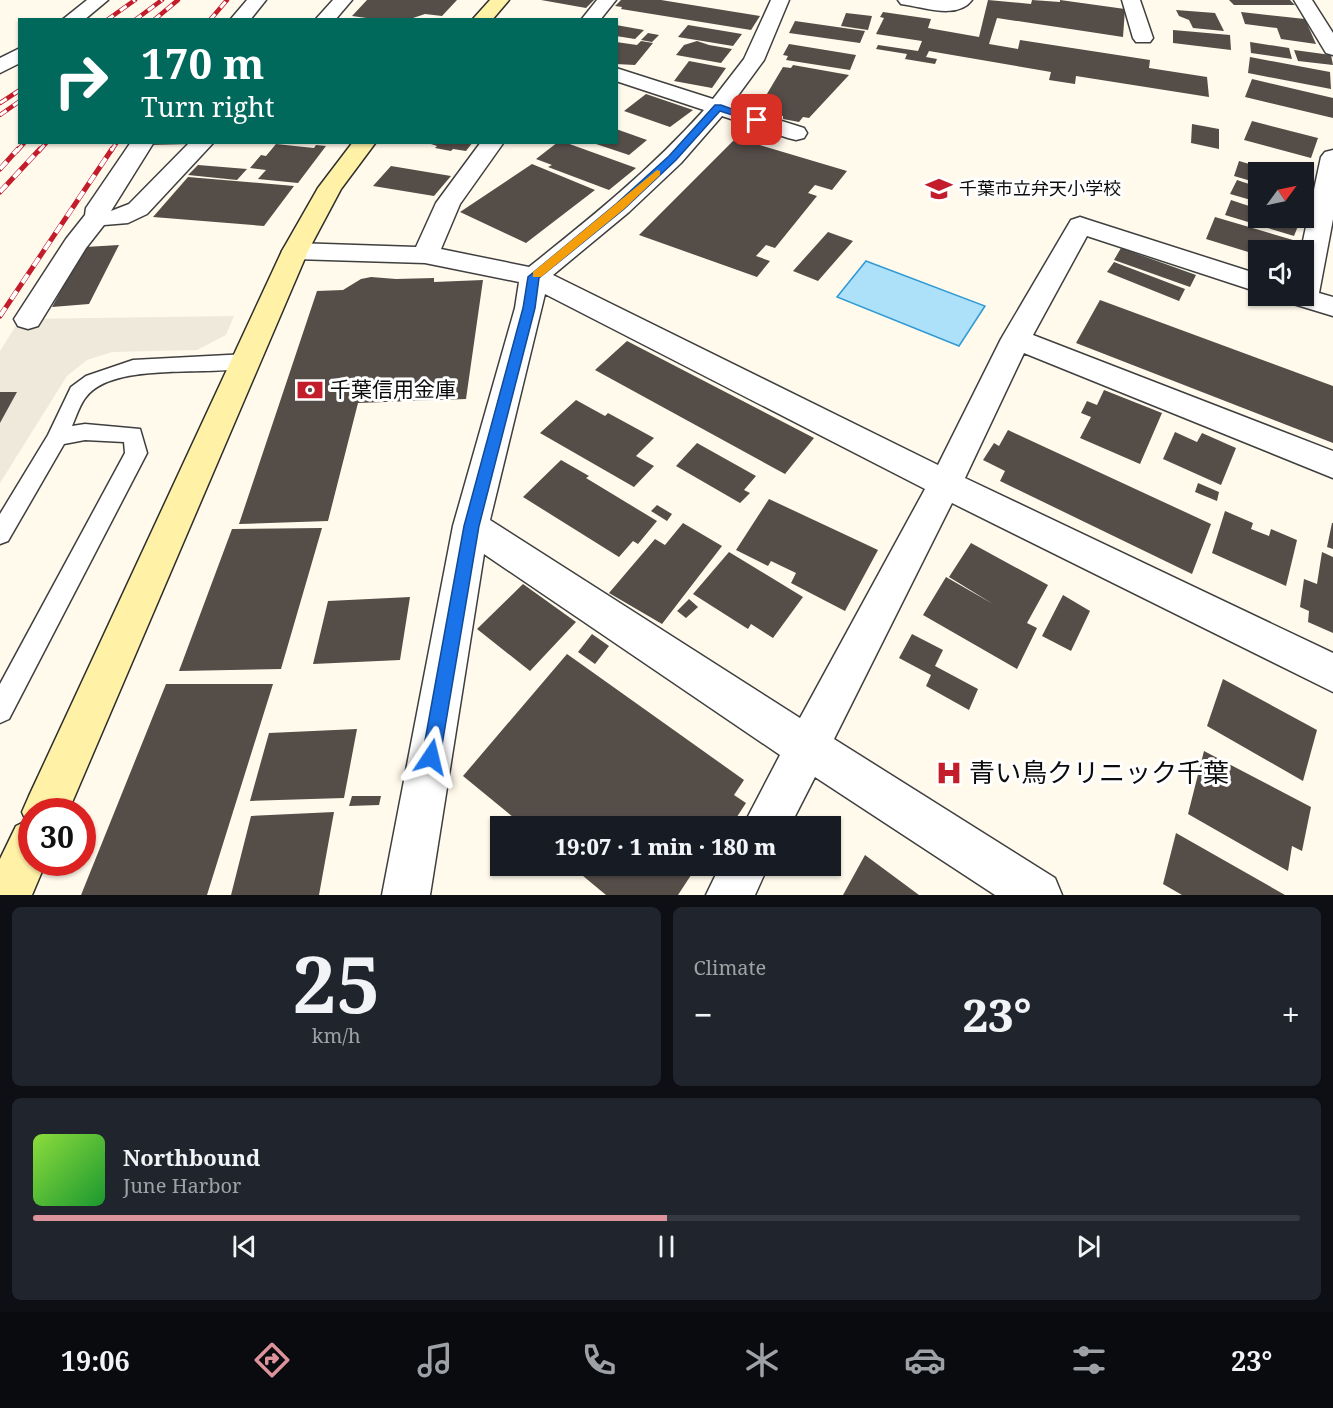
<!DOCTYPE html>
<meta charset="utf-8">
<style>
body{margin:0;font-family:"Noto Serif","Noto Sans JP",serif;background:#20242c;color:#f1f3f6;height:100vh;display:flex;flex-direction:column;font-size:22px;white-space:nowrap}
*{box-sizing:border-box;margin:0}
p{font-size:20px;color:#9ea1a6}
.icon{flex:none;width:33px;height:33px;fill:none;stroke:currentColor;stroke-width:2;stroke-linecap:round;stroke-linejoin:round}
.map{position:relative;height:895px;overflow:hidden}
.sheet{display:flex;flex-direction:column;gap:12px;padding:12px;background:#0d0f14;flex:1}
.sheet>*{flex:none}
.top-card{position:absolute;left:18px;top:18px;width:600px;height:126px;border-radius:0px;box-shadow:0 2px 4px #0004;background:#00695c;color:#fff;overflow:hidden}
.needle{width:39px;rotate:57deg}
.buttons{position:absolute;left:1248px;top:162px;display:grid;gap:12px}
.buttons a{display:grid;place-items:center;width:66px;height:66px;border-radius:0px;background:#171b24;box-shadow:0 2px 4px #0004;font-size:30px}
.speed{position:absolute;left:18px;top:798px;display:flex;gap:12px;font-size:30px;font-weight:700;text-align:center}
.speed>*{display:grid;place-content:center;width:78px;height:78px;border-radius:50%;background:#171b24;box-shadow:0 2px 4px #0004;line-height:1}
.speed .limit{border:9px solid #d22;background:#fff;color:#111}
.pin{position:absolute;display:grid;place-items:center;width:51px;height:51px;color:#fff;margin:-26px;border-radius:12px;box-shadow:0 3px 9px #0006}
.me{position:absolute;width:66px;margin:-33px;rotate:10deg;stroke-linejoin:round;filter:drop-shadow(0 0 4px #0008)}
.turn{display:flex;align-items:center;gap:21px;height:126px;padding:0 24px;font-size:27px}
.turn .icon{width:78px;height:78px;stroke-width:2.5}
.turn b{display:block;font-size:42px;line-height:51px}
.big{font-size:45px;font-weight:800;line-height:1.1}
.sheet .widget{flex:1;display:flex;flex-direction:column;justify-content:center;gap:9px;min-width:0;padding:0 21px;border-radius:9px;background:#20242c}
.sheet .dial{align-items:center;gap:0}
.dial b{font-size:78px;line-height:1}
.song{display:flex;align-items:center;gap:18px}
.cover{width:72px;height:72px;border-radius:9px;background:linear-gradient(135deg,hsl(90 70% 55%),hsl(130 70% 35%))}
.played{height:6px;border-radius:3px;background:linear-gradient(90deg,#dc939b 50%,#363941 50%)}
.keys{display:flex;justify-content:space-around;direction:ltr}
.heat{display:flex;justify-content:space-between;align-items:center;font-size:33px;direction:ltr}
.sheet .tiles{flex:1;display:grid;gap:12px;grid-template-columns:1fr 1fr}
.widget:last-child{grid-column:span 2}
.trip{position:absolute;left:490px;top:816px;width:351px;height:60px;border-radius:0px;background:#171b24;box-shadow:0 2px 4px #0004;font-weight:800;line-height:60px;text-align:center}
.menu{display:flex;height:96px;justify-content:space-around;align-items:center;background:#090b0e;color:#9ea1a6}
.menu .icon{width:42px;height:42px}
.menu .active{color:#dc939b}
.menu b{font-size:27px;color:#f1f3f6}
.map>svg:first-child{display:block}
</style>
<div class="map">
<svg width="1333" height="895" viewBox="0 0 1333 895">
<rect width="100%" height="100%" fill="#fffaeb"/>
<!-- plaza -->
<path fill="#efe9db" d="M234,316L226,335L197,350L112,352L87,360L67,376L0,483V351L20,319Z"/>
<!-- water -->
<path fill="#ade0f9" stroke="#309ad5" stroke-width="1.5" d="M866,261L985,306L959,346L837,297Z"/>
<!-- building -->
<path fill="#554d48" d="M367,0H457L442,16L425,14L407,20H381L352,16Z
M541,0H594L586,8Z
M621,0H661L760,16L751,30L621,9L622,7L615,6Z
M988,0L1031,4L1032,0L1060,2V0L1125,9L1123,37L997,18L989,44L1018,49L1020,40L1150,60L1149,68L1207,77L1209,97L1076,76L1075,84L1049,80L1051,72L929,51L926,57L937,59L935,64L905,59L907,54L876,49L878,45L918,51L922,41L876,34L884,18L880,17L883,12L931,19L928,28L979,37Z
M1229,0H1290L1295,5H1234Z
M1176,10L1215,13L1224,31L1193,28L1189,20L1179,16Z
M1241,12L1305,19L1316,44L1281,39L1277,28L1245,24Z
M846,13L872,16L868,30L841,26Z
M795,21L865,31L860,43L789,33Z
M616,25L644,30L635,39L616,36Z
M688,25L742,34L733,46L678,37Z
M1173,30L1230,35L1231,50L1173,43Z
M648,33L659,35L652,42L641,40Z
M641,41L653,43L635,65L616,64V42L637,45Z
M697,41L709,45L732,49L721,63L676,55L684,45Z
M1250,42L1289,48L1292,59L1251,53Z
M789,44L856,55L850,70L786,60L788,56L783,55Z
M1294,50L1331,55L1333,65L1298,61Z
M1250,57L1330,72L1331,89L1248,73Z
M689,61L726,68L712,88L674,81Z
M793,65L849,75L809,118L803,117L799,122L783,119V116L764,113L758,109L783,67L791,68Z
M1252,79L1333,98V118L1245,97Z
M646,94L693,110L670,127L624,111Z
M1252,121L1318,138L1311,158L1244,140Z
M1192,124L1219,129V149L1191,143Z
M616,129L647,140L629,155L593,143L616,142Z
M736,138L847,171L832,190L815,185L808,193L817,196L775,248L766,245L756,256L770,261L757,277L639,235Z
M153,142H189V144L151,145Z
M425,142H473L466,151L453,149L451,151L435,148L437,146Z
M558,142H564L636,168L609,190L548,167L552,165L536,159Z
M276,144L314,148L316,145L326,146L298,183L258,179L266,170L250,168L261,155L266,156Z
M1239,161L1277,172H1258V183L1234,176Z
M532,164L595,190L526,243L460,212Z
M198,165L247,169L237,180L188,175Z
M391,166L451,176L434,196L373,186Z
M188,177L294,186L264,226L153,217Z
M1237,180L1258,187V202L1230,194Z
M1231,200L1258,209V218H1287L1300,221L1294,236L1225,215Z
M1215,217L1293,240L1291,250H1258V255L1206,239Z
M828,232L853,241L818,281L793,271Z
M119,245L89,304L52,307L85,247Z
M1121,248L1196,275L1190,287L1114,260Z
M1114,262L1185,289L1179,301L1107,272Z
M371,277L396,279L434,278V282L483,280L466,399L358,403L328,521L239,524L317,291L343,290L361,279Z
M1100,300L1333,386V443L1076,343Z
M627,341L814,438L785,474L595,370Z
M1104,390L1162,413L1140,464L1080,438L1091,417L1081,413L1087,401L1097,405Z
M0,392H17L0,423Z
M576,400L605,416L608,413L654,438L636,456L654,466L634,487L540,433Z
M1008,430L1211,524L1192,574L1000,481L1005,471L983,460L994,443L999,446Z
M1175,432L1197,442L1202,433L1236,448L1221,485L1163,459Z
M697,443L756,476L744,490L750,493L740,503L676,466Z
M561,460L589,476L586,478L657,521L638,544L633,541L619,557L523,497Z
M1198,483L1219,492L1217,501L1195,492Z
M769,499L878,550L845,611L791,583L796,573L771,561L768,566L736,550Z
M657,505L672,514L667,521L651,511Z
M1225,511L1253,523L1251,529L1269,536L1271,529L1297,540L1286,586L1212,553Z
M683,523L722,546L662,624L609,593L655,539L665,545Z
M1332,523H1333V549L1327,547Z
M322,528L281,669L179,671L232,529Z
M971,543L1048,585L1027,623L1037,628L1017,669L923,615L946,577L993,604L949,577Z
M729,552L803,597L773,638L751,624L748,629L693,594Z
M1322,552L1333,557V633L1308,622L1309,611L1300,607L1304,579L1317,584Z
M523,584L576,622L530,671L477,629Z
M1063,595L1090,611L1071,651L1042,636Z
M410,597L400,660L313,664L328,601Z
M689,599L698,607L686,618L677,611Z
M592,634L609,646L595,664L578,652Z
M912,634L943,650L935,666L978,689L969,710L926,686L931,675L899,658Z
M567,654L744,780L734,795L746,803L731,826H524L463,776Z
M1223,679L1317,730L1303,781L1207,726Z
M166,684H273L207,895H81Z
M357,729L344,798L250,801L269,733Z
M1204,751L1311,807L1302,851L1292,846L1288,871L1188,814Z
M352,796H381L379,805L349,806Z
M334,812L319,895H231L251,816Z
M1176,833L1285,895H1182L1163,884Z
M865,855L919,895H843Z
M571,866H697L678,895H606Z"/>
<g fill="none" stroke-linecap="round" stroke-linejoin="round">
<!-- lane casing -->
<g stroke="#3f3f3f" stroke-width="3">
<path id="lane" d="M247,354L254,356L257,361L254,366C212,378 115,360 86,397C80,404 76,417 72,426L85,424L140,429L147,453L9,719L0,723V684L125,453L124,442L85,440L64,444L8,541L0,544V514L48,435L71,387L86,376L133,360Z"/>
</g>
<!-- street casing -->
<g stroke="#3f3f3f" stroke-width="3">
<path id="street" d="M87,0H108L84,20H62Z
M247,0H266L250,20H230Z
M333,0H352L335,20H315Z
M597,0H616L600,20H581Z
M771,0H789L764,60L731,105L804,128L807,133L804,138L796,140L788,138L722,116L681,163L629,212L553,275L938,465L1001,339L1071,220L1080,217L1089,220L1258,274V292L1087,236L1033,335L1333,451V478L1024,353L965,478L1333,653V692L952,503L834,739L1055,878L1062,895H995L815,777L790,826H743L780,755L484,554L430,895H382L453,526L515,308L519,282L425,263L295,259L286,257L282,251L286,245L295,243L416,247L436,203L481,142H504L460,204L441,249L529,267C593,216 649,171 704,110L616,81V68L713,99L744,59ZM545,294L925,489L800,718L490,520Z
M898,0H972C958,19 926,8 907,5L901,4Z
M1122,0H1140L1153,38L1150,42H1136L1133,38Z
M1294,0H1312L1333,33V55L1326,53Z
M20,48V63L0,73V58Z
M131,142H154L111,211L129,204L190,142H214L147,214L128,223L104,225L86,248L38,326L28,329L18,326L14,319L66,239L85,215L86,208Z
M1333,150V219L1319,293L1333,297V316L1287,302L1283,296H1304V250H1301L1321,157L1325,152Z
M720,866H768L755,895H706Z"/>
</g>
<!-- secondary casing -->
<g stroke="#2e2e2e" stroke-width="3">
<path id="secondary" d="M490,0H509L492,20H472Z
M353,142H376L341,189L308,251L68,812H32V862H46L32,895H0V859L16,826L26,821L22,812L29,796L282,251L318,188Z"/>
</g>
<!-- lane -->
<use href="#lane" fill="#fff" fill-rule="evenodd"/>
<!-- street -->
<use href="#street" fill="#fff" fill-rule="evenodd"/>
<!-- secondary -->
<use href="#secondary" fill="#fff1a6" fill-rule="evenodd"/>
<!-- rail-far1 casing -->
<g stroke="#c31d2c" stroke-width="4.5">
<path id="rail-far1" d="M107,20L135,0
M135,20L162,0
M154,20L178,0
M210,20L227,0
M0,103L20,90
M0,115L20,101
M17,151L25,142
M39,151L47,142
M111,151L117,142"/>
</g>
<!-- rail casing -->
<g stroke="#c31d2c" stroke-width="5">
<path id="rail" d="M0,169L18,149
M0,192L40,149
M0,316L112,149"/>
</g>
<!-- rail-far1 -->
<use href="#rail-far1" stroke="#fff" stroke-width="3" stroke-dasharray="8" stroke-linecap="butt"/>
<!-- rail -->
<use href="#rail" stroke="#fff" stroke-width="4" stroke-dasharray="10" stroke-linecap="butt"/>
</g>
<!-- route -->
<path fill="#1a73e8" stroke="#114b97" stroke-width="1.5" d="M715,105H721L762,120L757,123L720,111L676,160L624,209L539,278L535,308L479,526L440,757L437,763L431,766L424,763L422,757L464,526L523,308L528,277L616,204L669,156Z"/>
<!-- slow -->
<path fill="#f59e0b" d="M657,170L660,171V175L624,209L541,277H533V272Z"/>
<!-- icons -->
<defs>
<g id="school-bare" transform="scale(2.07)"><path d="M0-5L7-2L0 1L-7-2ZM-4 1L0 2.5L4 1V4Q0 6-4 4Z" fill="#c31d2c" stroke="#fff" stroke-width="2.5" paint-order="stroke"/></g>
<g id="bank-bare" transform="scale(2.07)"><path d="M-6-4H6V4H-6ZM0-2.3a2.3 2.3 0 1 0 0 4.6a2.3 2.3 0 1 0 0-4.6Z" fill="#c31d2c" stroke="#fff" stroke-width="2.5" paint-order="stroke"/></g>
<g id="hospital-bare" transform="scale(2.07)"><path d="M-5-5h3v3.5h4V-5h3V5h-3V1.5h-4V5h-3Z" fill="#c31d2c" stroke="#fff" stroke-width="2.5" paint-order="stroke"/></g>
</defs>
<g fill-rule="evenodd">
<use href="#school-bare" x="939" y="189"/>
<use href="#bank-bare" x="310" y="390"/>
<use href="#hospital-bare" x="949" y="773"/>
</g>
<g text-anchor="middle" stroke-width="6" stroke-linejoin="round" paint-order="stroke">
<!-- far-poi labels -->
<g font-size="18" fill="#0c0c0c" stroke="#fff" text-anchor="start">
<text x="959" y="195">千葉市立弁天小学校</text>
</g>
<!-- poi labels -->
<g font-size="21" fill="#0c0c0c" stroke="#fff" text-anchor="start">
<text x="330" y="397">千葉信用金庫</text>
</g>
<!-- near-poi labels -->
<g font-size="26" fill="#0c0c0c" stroke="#fff" text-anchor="start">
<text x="969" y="782">青い鳥クリニック千葉</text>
</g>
</g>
</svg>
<div class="buttons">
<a><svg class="needle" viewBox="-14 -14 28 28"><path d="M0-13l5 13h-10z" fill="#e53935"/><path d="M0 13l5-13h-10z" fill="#9ea1a6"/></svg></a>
<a><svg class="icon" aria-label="sound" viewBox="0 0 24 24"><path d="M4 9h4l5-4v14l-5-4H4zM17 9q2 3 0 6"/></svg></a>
</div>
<div class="speed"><div class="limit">30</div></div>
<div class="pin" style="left:757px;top:120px;background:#d93025"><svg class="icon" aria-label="arrive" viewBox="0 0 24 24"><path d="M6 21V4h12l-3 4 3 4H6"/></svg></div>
<svg class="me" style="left:431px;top:757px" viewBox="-20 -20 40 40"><path d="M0-17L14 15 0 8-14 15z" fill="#1a73e8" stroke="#fff" stroke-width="4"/></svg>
<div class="trip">19:07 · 1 min · 180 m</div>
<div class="top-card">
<div class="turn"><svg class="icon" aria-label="right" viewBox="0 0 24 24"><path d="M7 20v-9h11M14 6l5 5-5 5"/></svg><div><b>170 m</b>Turn right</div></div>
</div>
</div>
<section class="sheet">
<div class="tiles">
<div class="widget dial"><b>25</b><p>km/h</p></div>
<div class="widget"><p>Climate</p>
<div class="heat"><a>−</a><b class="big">23°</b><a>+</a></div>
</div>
<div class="widget">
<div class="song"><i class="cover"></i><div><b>Northbound</b><p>June Harbor</p></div></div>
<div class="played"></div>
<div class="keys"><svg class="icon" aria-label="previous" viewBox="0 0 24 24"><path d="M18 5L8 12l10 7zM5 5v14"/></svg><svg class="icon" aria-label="pause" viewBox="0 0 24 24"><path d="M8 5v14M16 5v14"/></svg><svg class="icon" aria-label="next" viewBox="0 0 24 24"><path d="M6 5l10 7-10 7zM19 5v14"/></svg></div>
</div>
</div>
</section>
<nav class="menu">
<b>19:06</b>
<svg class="icon active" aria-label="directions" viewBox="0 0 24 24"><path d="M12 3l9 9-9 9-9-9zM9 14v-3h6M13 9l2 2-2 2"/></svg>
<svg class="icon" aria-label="music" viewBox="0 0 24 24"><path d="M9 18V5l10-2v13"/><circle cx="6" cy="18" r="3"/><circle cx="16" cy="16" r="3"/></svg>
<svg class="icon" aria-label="phone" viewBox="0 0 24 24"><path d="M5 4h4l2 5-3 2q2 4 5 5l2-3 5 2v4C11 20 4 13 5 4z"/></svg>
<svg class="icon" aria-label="climate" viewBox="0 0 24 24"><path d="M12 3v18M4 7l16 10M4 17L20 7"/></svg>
<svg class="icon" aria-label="car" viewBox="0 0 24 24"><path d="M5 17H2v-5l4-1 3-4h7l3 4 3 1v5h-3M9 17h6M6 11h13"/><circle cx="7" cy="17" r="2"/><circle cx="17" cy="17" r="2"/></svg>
<svg class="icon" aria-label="filters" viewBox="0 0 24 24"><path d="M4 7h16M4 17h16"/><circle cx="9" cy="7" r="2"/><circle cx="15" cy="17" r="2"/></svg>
<b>23°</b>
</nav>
